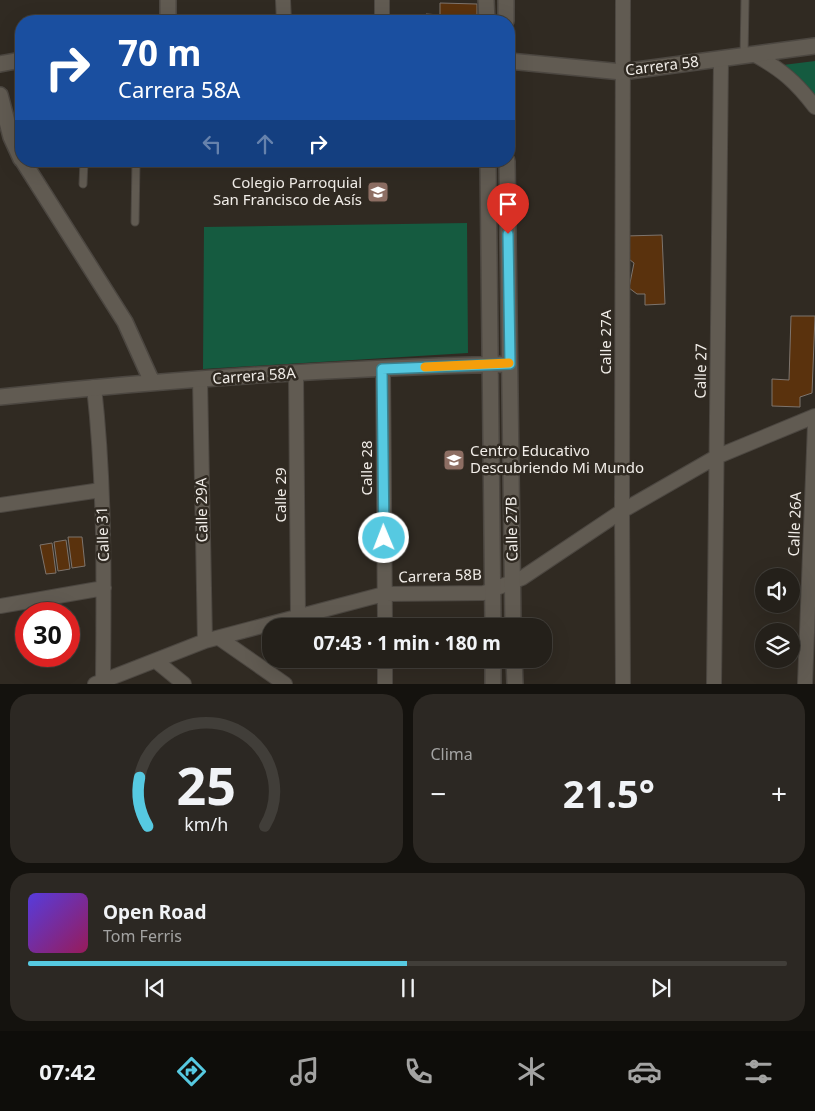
<!DOCTYPE html>
<html lang="es">
<meta charset="utf-8">
<style>
body{margin:0;font-family:"Noto Sans",sans-serif;background:#2c2823;color:#f1f3f6;height:100vh;display:flex;flex-direction:column;font-size:19px;white-space:nowrap}
*{box-sizing:border-box;margin:0}
p{font-size:16px;color:#a3a3a2}
.icon{flex:none;width:28px;height:28px;fill:none;stroke:currentColor;stroke-width:2;stroke-linecap:round;stroke-linejoin:round}
.map{position:relative;height:684px;overflow:hidden}
.sheet{display:flex;flex-direction:column;gap:10px;padding:10px;background:#14120e;flex:1}
.sheet>*{flex:none}
.top-card{position:absolute;left:15px;top:15px;width:500px;height:152px;border-radius:20px;box-shadow:0 5px 20px #0002,0 0 0 1px #413e39;background:#1a4fa0;color:#fff;overflow:hidden}
.fabs{position:absolute;left:755px;top:568px;display:grid;gap:10px}
.fabs a{display:grid;place-items:center;width:45px;height:45px;border-radius:50%;background:#24201a;box-shadow:0 5px 20px #0002,0 0 0 1px #413e39;font-size:25px}
.speed{position:absolute;left:15px;top:602px;display:flex;gap:10px;font-size:25px;font-weight:700;text-align:center}
.speed>*{display:grid;place-content:center;width:65px;height:65px;border-radius:50%;background:#24201a;box-shadow:0 5px 20px #0002,0 0 0 1px #413e39;line-height:1}
.speed .limit{border:8px solid #d22;background:#fff;color:#111}
.pin{position:absolute;display:grid;place-items:center;width:42px;height:42px;color:#fff;margin:-51px -21px;border-radius:50% 50% 50% 0;rotate:-45deg;box-shadow:0 0 5px #0007}
.pin .icon{rotate:45deg}
.me{position:absolute;width:55px;margin:-28px;rotate:359deg;stroke-linejoin:round;filter:drop-shadow(0 0 4px #0008)}
.turn{display:flex;align-items:center;gap:18px;height:105px;padding:0 20px;font-size:22px}
.turn .icon{width:65px;height:65px;stroke-width:2.5}
.turn b{display:block;font-size:35px;line-height:42px}
.lanes{display:flex;align-items:center;height:48px;padding:0 20px;background:#0003;justify-content:center;gap:25px;direction:ltr}
.lanes .off{opacity:.35}
.big{font-size:38px;font-weight:700;line-height:1.1}
.sheet .tile{flex:1;display:flex;flex-direction:column;justify-content:center;gap:8px;min-width:0;padding:0 18px;border-radius:20px;background:#2c2823}
.sheet .dial{align-items:center;gap:0}
.dial svg{height:130px;overflow:visible;fill:none;stroke:#413e39;stroke-width:7;stroke-linecap:round;text-anchor:middle}
.dial text{fill:#f1f3f6;stroke:none}
.song{display:flex;align-items:center;gap:15px}
.cover{width:60px;height:60px;border-radius:8px;background:linear-gradient(135deg,hsl(250 70% 55%),hsl(330 70% 35%))}
.played{height:5px;border-radius:2px;background:linear-gradient(90deg,#56c9e1 50%,#413e39 50%)}
.keys{display:flex;justify-content:space-around;direction:ltr}
.heat{display:flex;justify-content:space-between;align-items:center;font-size:28px;direction:ltr}
.sheet .tiles{flex:1;display:grid;gap:10px;grid-template-columns:1fr 1fr}
.tile:last-child{grid-column:span 2}
.trip{position:absolute;left:262px;top:618px;width:290px;height:50px;border-radius:20px;background:#24201a;box-shadow:0 5px 20px #0002,0 0 0 1px #413e39;font-weight:700;line-height:50px;text-align:center}
.menu{display:flex;height:80px;justify-content:space-around;align-items:center;background:#0e0d0a;color:#a3a3a2}
.menu .icon{width:35px;height:35px}
.menu .active{color:#56c9e1}
.menu b{font-size:22px;color:#f1f3f6}
.map>svg:first-child{display:block}
</style>
<div class="map">
<svg width="815" height="684" viewBox="0 0 815 684">
<rect width="100%" height="100%" fill="#302a22"/>
<!-- green -->
<path fill="#155b40" d="M815,61V95L800,79L783,65Z
M467,223L468,353L203,369L204,227Z"/>
<!-- building -->
<path fill="#5a320d" stroke="#7d746d" d="M440,3L477,4V21H426V14L440,15Z
M662,235L665,304L645,305V294H637L629,288L634,263L625,256V236Z
M791,316H815L812,393L800,397V407L772,406V379L789,380Z
M68,537H82L85,566L72,568Z
M66,540L70,569L58,571L54,542Z
M52,543L56,573L46,574L40,545Z"/>
<g fill="none" stroke-linecap="round" stroke-linejoin="round">
<!-- lane casing -->
<g stroke="#4c4741" stroke-width="9">
<path id="lane" d="M744,56L745,0
M83,184L84,161
M135,222L136,161"/>
</g>
<!-- street casing -->
<g stroke="#4c4741" stroke-width="16">
<path id="street" d="M283,0L284,21
M382,0V21
M623,0L622,511L623,684
M755,55C782,70 796,82 815,107
M383,369L385,626
M296,373L298,617
M200,379L205,641
M94,387C105,484 104,583 103,681
M0,505L101,490
M0,606L104,588
M219,638L285,684
M385,659V684
M156,661L184,684
M95,684L205,641L384,594L484,593L522,578L622,511L716,457L815,416
M714,684L721,59
M805,684L815,425"/>
</g>
<!-- secondary casing -->
<g stroke="#4c4741" stroke-width="18">
<path id="secondary" d="M168,0V21
M486,0L487,21
M506,0V21
M509,61L622,72L815,46
M0,64L21,60
M0,95L11,137L21,159
M23,161L125,322L152,382
M488,161L493,626
M507,161L513,626
M0,397C169,379 339,368 509,364
M514,659L515,684
M493,684V659"/>
</g>
<!-- lane -->
<use href="#lane" stroke="#615b52" stroke-width="7"/>
<!-- street -->
<use href="#street" stroke="#615b52" stroke-width="14"/>
<!-- secondary -->
<use href="#secondary" stroke="#615b52" stroke-width="15"/>
</g>
<g fill="none" stroke-linecap="round" stroke-linejoin="round">
<!-- route casing -->
<g stroke="#388392" stroke-width="12">
<path id="route" d="M384,538L382,369L510,364L508,234"/>
</g>
<!-- route -->
<use href="#route" stroke="#56c9e1" stroke-width="9"/>
<!-- slow -->
<path stroke="#f59e0b" stroke-width="9" d="M425,367L509,363"/>
</g>
<!-- icons -->
<defs>
<g id="school-square" transform="scale(1.125)"><rect x="-9" y="-9" width="18" height="18" rx="4" fill="#8d6e63" stroke="#302a22"/><path d="M0-5L7-2L0 1L-7-2ZM-4 1L0 2.5L4 1V4Q0 6-4 4Z" fill="#fff"/></g>
</defs>
<g fill-rule="evenodd">
<use href="#school-square" x="378" y="192"/>
<use href="#school-square" x="454" y="460"/>
</g>
<g text-anchor="middle" stroke-width="5" stroke-linejoin="round" paint-order="stroke">
<!-- street labels -->
<g font-size="15" fill="#f1ede8" stroke="#302a22">
<text transform="translate(662 66) rotate(-7)" y="5">Carrera 58</text>
<text transform="translate(606 342) rotate(-90)" y="5">Calle 27A</text>
<text transform="translate(701 371) rotate(-89)" y="5">Calle 27</text>
<text transform="translate(254 376) rotate(-4)" y="5">Carrera 58A</text>
<text transform="translate(367 468) rotate(-90)" y="5">Calle 28</text>
<text transform="translate(281 495) rotate(-90)" y="5">Calle 29</text>
<text transform="translate(202 510) rotate(-91)" y="5">Calle 29A</text>
<text transform="translate(795 524) rotate(-88)" y="5">Calle 26A</text>
<text transform="translate(512 529) rotate(-91)" y="5">Calle 27B</text>
<text transform="translate(103 534) rotate(-92)" y="5">Calle 31</text>
<text transform="translate(440 576) rotate(-2)" y="5">Carrera 58B</text>
</g>
<!-- poi labels -->
<g font-size="15" fill="#f1ede8" stroke="#302a22" text-anchor="end">
<text x="362" y="188">Colegio Parroquial<tspan x="362" dy="17">San Francisco de Asís</tspan></text>
<text x="470" y="456" text-anchor="start">Centro Educativo<tspan x="470" dy="17">Descubriendo Mi Mundo</tspan></text>
</g>
</g>
</svg>
<div class="fabs">
<a><svg class="icon" aria-label="sound" viewBox="0 0 24 24"><path d="M4 9h4l5-4v14l-5-4H4zM17 9q2 3 0 6"/></svg></a>
<a><svg class="icon" aria-label="layers" viewBox="0 0 24 24"><path d="M12 4l9 5-9 5-9-5zM3 14l9 5 9-5"/></svg></a>
</div>
<div class="speed"><div class="limit">30</div></div>
<div class="pin" style="left:508px;top:234px;background:#d93025"><svg class="icon" aria-label="arrive" viewBox="0 0 24 24"><path d="M6 21V4h12l-3 4 3 4H6"/></svg></div>
<svg class="me" style="left:384px;top:538px" viewBox="-20 -20 40 40"><circle r="17" fill="#56c9e1" stroke="#fff" stroke-width="3"/><path d="M0-11L8 9 0 5-8 9z" fill="#fff"/></svg>
<div class="trip">07:43 · 1 min · 180 m</div>
<div class="top-card">
<div class="turn"><svg class="icon" aria-label="right" viewBox="0 0 24 24"><path d="M7 20v-9h11M14 6l5 5-5 5"/></svg><div><b>70 m</b>Carrera 58A</div></div>
<div class="lanes"><svg class="icon off" aria-label="left" viewBox="0 0 24 24"><path d="M17 20v-9H6M10 6l-5 5 5 5"/></svg><svg class="icon off" aria-label="ahead" viewBox="0 0 24 24"><path d="M12 20V5M6 11l6-6 6 6"/></svg><svg class="icon" aria-label="right" viewBox="0 0 24 24"><path d="M7 20v-9h11M14 6l5 5-5 5"/></svg></div>
</div>
</div>
<section class="sheet">
<div class="tiles">
<div class="tile dial"><svg viewBox="0 0 100 80">
<path d="M14 69A42 42 0 1 1 86 69"/>
<path d="M14 69A42 42 0 0 1 9 39" stroke="#56c9e1"/>
<text x="50" y="56" font-size="32" font-weight="700">25</text>
<text x="50" y="72" font-size="11">km/h</text>
</svg></div>
<div class="tile"><p>Clima</p>
<div class="heat"><a>−</a><b class="big">21.5°</b><a>+</a></div>
</div>
<div class="tile">
<div class="song"><i class="cover"></i><div><b>Open Road</b><p>Tom Ferris</p></div></div>
<div class="played"></div>
<div class="keys"><svg class="icon" aria-label="previous" viewBox="0 0 24 24"><path d="M18 5L8 12l10 7zM5 5v14"/></svg><svg class="icon" aria-label="pause" viewBox="0 0 24 24"><path d="M8 5v14M16 5v14"/></svg><svg class="icon" aria-label="next" viewBox="0 0 24 24"><path d="M6 5l10 7-10 7zM19 5v14"/></svg></div>
</div>
</div>
</section>
<nav class="menu">
<b>07:42</b>
<svg class="icon active" aria-label="directions" viewBox="0 0 24 24"><path d="M12 3l9 9-9 9-9-9zM9 14v-3h6M13 9l2 2-2 2"/></svg>
<svg class="icon" aria-label="music" viewBox="0 0 24 24"><path d="M9 18V5l10-2v13"/><circle cx="6" cy="18" r="3"/><circle cx="16" cy="16" r="3"/></svg>
<svg class="icon" aria-label="phone" viewBox="0 0 24 24"><path d="M5 4h4l2 5-3 2q2 4 5 5l2-3 5 2v4C11 20 4 13 5 4z"/></svg>
<svg class="icon" aria-label="climate" viewBox="0 0 24 24"><path d="M12 3v18M4 7l16 10M4 17L20 7"/></svg>
<svg class="icon" aria-label="car" viewBox="0 0 24 24"><path d="M5 17H2v-5l4-1 3-4h7l3 4 3 1v5h-3M9 17h6M6 11h13"/><circle cx="7" cy="17" r="2"/><circle cx="17" cy="17" r="2"/></svg>
<svg class="icon" aria-label="filters" viewBox="0 0 24 24"><path d="M4 7h16M4 17h16"/><circle cx="9" cy="7" r="2"/><circle cx="15" cy="17" r="2"/></svg>
</nav>
